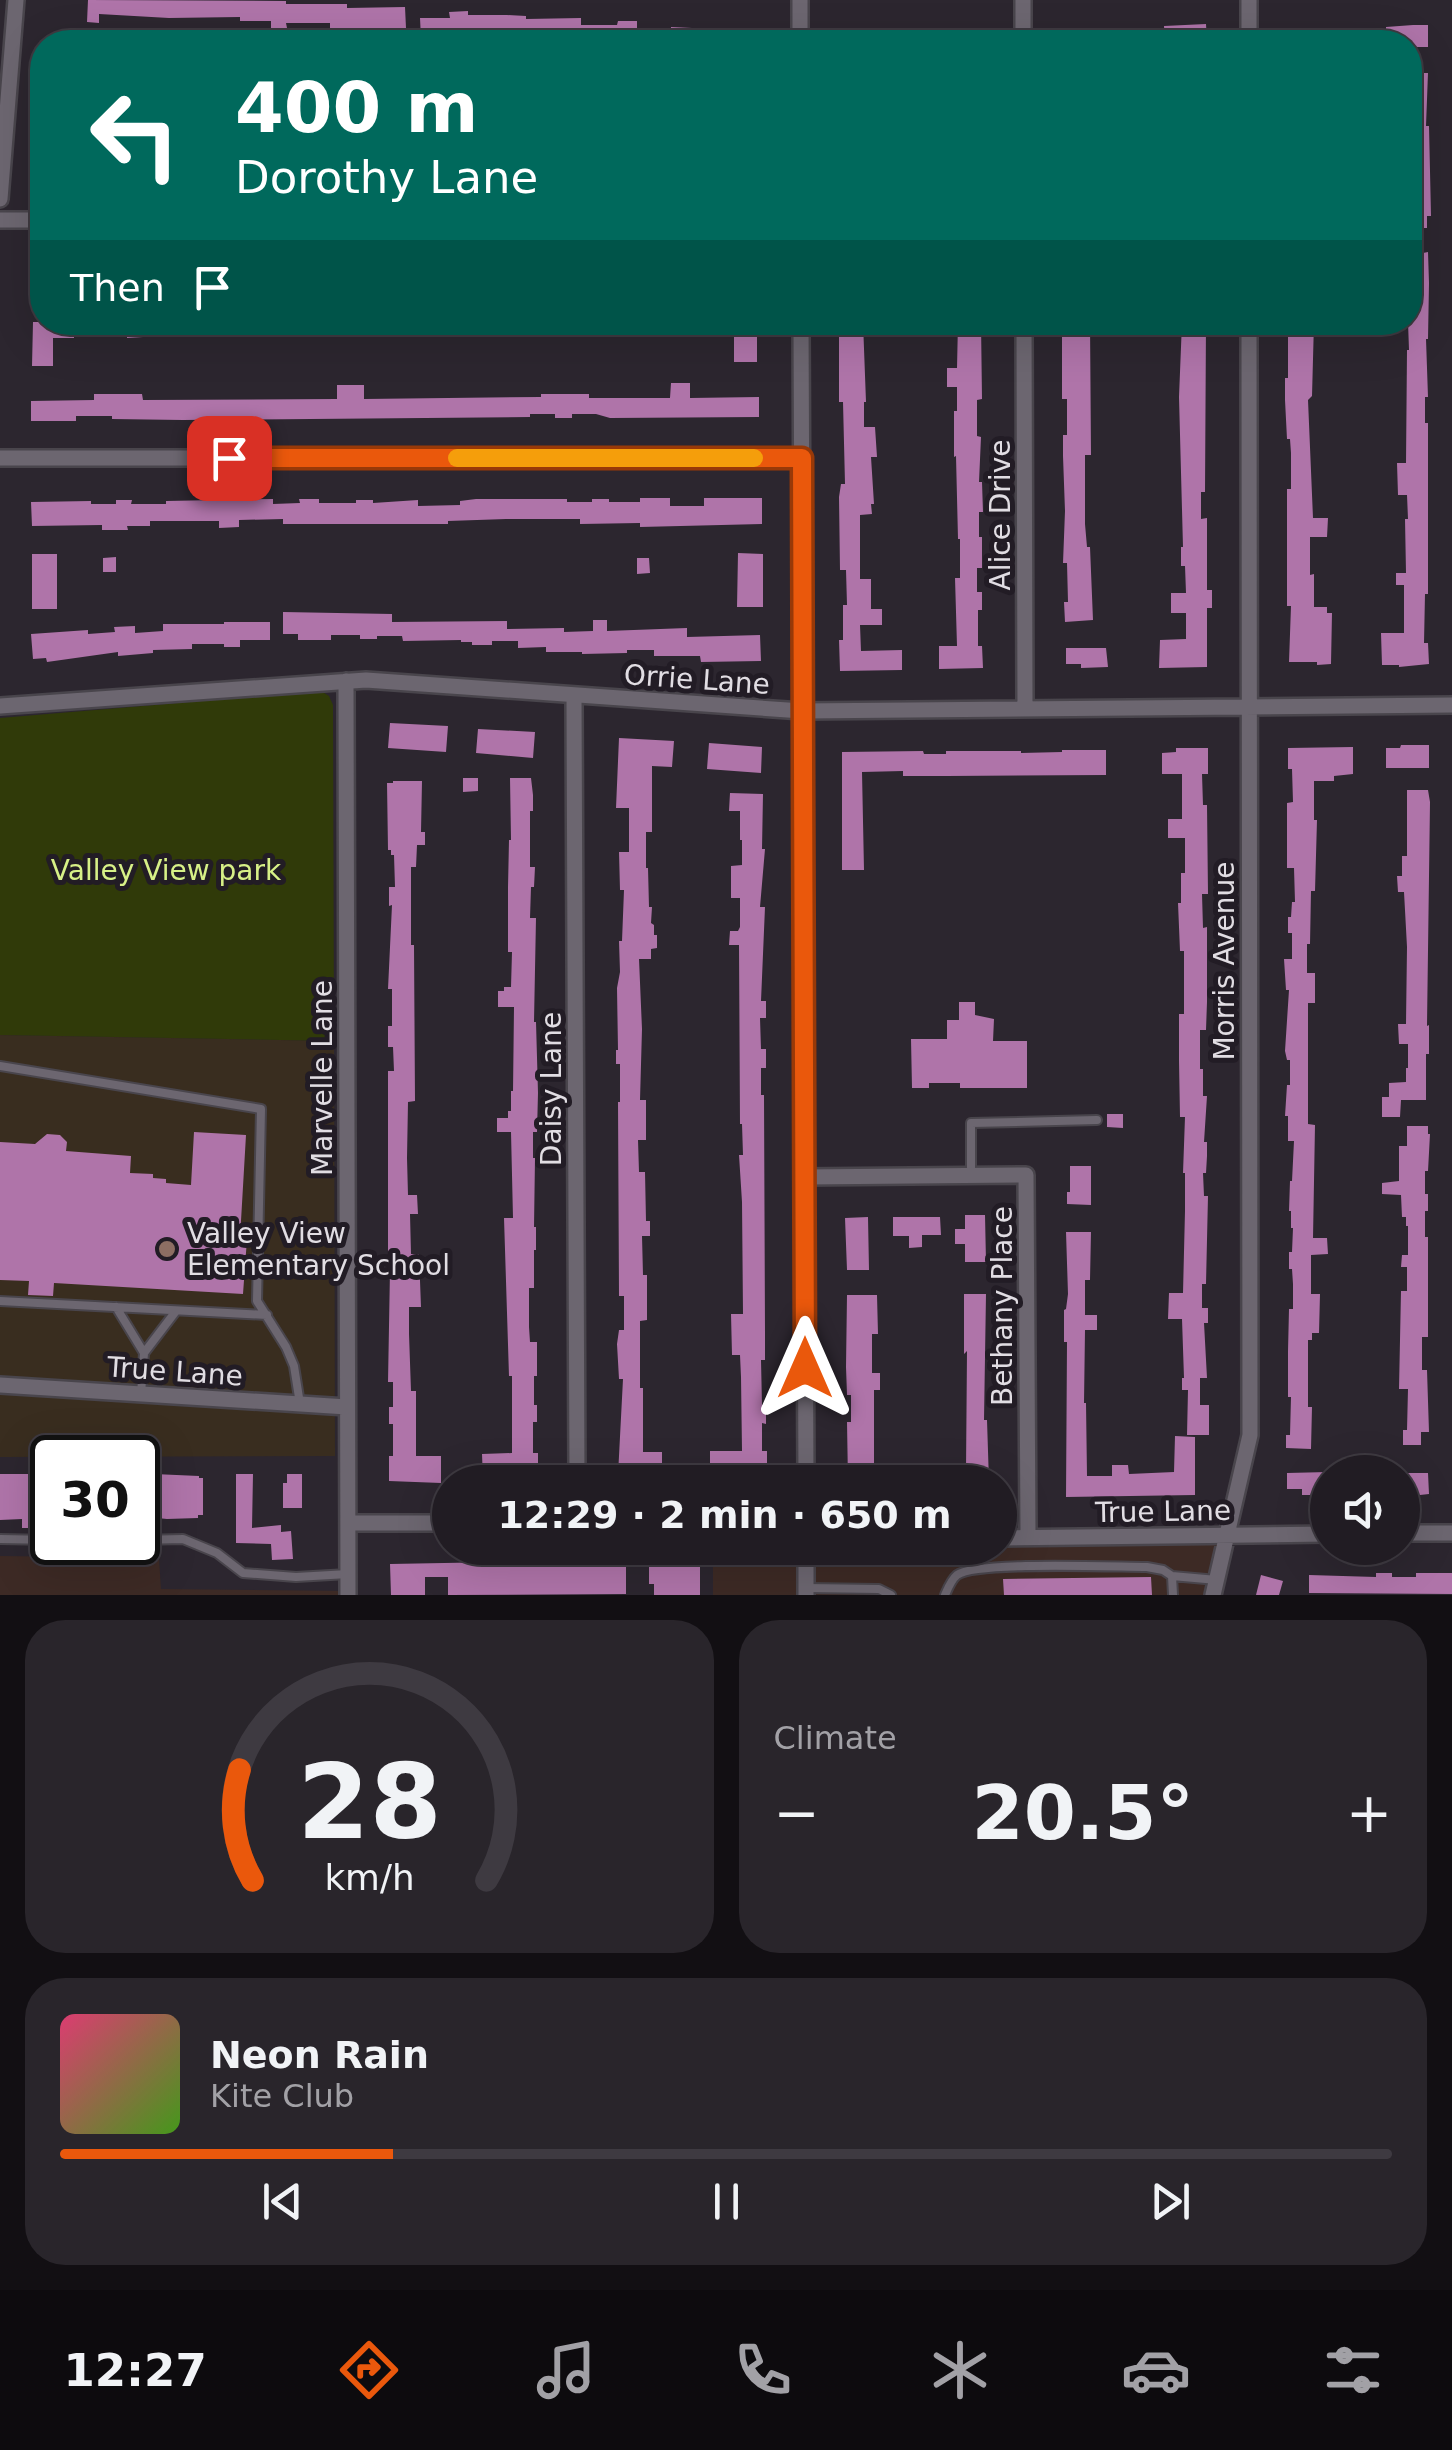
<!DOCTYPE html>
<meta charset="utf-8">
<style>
body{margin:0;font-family:"DejaVu Sans",sans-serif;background:#29252b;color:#f1f3f6;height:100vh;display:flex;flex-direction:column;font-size:38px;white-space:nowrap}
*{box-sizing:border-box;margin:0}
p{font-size:32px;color:#a2a1a6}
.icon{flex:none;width:55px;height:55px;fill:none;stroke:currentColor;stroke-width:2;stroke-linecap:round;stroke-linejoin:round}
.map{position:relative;height:1595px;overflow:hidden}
.drawer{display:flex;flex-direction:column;gap:25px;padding:25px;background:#120f13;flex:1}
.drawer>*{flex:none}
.top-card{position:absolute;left:30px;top:30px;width:1392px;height:305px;border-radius:40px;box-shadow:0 10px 40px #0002,0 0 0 2px #3e3a41;background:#00695c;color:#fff;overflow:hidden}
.tools{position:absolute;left:1310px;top:1455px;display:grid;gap:20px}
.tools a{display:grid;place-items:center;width:110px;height:110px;border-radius:50%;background:#211c23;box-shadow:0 10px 40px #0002,0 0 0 2px #3e3a41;font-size:50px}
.speed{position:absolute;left:30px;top:1435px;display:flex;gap:20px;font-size:50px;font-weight:700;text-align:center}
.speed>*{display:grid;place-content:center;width:130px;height:130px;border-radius:50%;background:#211c23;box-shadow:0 10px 40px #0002,0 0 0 2px #3e3a41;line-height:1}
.speed .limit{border:5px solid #111;border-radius:15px;background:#fff;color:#111}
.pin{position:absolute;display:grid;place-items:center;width:85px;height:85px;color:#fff;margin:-42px;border-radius:20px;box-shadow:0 5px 15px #0006}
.me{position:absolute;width:110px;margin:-55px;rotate:0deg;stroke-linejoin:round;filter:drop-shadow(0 0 8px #0008)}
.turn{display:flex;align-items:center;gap:35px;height:210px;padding:0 40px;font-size:45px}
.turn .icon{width:130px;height:130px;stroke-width:2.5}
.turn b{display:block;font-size:70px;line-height:85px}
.then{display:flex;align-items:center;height:95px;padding:0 40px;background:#0003;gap:20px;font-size:38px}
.big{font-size:75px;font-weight:800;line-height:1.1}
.drawer .widget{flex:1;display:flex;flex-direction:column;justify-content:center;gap:15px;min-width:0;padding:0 35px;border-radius:40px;background:#29252b}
.drawer .dial{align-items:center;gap:0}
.dial svg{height:260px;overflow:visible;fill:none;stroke:#3e3a41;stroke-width:7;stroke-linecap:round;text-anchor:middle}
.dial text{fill:#f1f3f6;stroke:none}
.song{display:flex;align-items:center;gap:30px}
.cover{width:120px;height:120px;border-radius:15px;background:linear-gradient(135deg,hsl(340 70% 55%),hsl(100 70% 35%))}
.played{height:10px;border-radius:5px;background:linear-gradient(90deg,#ea580c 25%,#3e3a41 25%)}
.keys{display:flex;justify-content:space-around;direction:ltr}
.heat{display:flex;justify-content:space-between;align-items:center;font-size:55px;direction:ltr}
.drawer .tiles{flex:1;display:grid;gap:25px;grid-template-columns:1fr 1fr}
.widget:last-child{grid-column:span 2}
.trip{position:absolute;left:432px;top:1465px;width:585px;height:100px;border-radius:50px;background:#211c23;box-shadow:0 10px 40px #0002,0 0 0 2px #3e3a41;font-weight:800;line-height:100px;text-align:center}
.tabs{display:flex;height:160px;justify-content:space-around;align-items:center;background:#0d0b0e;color:#a2a1a6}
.tabs .icon{width:70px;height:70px}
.tabs .selected{color:#ea580c}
.tabs b{font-size:45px;color:#f1f3f6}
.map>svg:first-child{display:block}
</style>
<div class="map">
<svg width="1452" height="1595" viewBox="0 0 1452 1595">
<rect width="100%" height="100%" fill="#2c262f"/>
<!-- commercial -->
<path fill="#3d2a25" d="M1228,1535L1213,1595H713V1548H1000V1538Z
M0,1556L159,1558L161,1589L348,1591V1595H0Z"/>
<!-- education -->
<path fill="#392d1f" d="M0,1035L334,1041L335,1456L0,1457Z"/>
<!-- green -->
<path fill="#303a09" d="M321,691L329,696L333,705L334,1041L0,1035V718Z"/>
<!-- building -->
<path fill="#af74a9" d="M88,0L286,1V4H347V8L405,7L406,28H390L391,37H374V28H346V32H330V23H286L287,28H271V21H240V17L169,18L99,14V23L87,22Z
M468,11V15H507L526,16V19L581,18V25H617L618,21H637V31H671V27L692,28L691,30L762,29V42H590V38H535V35L421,38L420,18H450L449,12Z
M1206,24L1207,42H1165L1164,26Z
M1413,25H1428V47H1410V42H1386V27Z
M933,28H956V31H973V42H897V32L933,31Z
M1287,28H1346V42H1287Z
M838,29L893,30V42H839Z
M1119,29V42H1063V30Z
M1410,73H1428L1426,126H1429L1431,216H1427V228H1422L1423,253L1428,252L1429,283L1428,339H1426L1428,397H1425V423H1428V594H1425L1424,643H1428L1429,664L1399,667V665H1382L1381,633H1404V585H1396V573H1406L1405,519H1408L1407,495H1398L1397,463H1406L1407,350H1409L1408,322H1410Z
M33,322H74V338H53V366H32Z
M127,322H142L143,337L127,338Z
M734,322H761V337H757V362H734Z
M839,322H863L866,402H864V427H875L877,457H871L874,504H871L872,514L860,515V579H871V609H882V625H860L861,651L902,650V670L840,671L839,640H843V605H847L846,570H840L839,497L841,484H845L843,402H839Z
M958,322H981L982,399L977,400V436L981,437L979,482H982L983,512H979V537H982V568H977V592H982V610H978V646H982L983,668L939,669V646H957L955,578H960V539H958L956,456L954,457V411H957V387H947V368H957Z
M1090,322L1091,455H1085V524L1087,547H1090L1093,620L1065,622L1064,602H1068L1067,563H1063L1065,511L1063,456V435H1067V399H1062V323Z
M1182,322H1206L1205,492H1201V519L1207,518V590H1212V608H1207V667L1159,668L1160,640L1186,639V613H1171V593H1186L1185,566H1181V547H1183L1179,397Z
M1291,322H1314L1312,396L1308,400L1313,518H1328L1327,537H1310V575L1314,574V607H1327V613H1332L1331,664L1317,665V662H1289L1291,606H1287V489H1291V453L1290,439H1287L1285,400V378H1288V325H1291Z
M671,383H690V398L759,397V417L610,418L596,414H572V418H555V414H530V417L183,420L112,419V416H76V421H31V401L94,400V394H142L143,400L337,399V385H364V399L541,397V394H589V398H670Z
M640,498H670V506H704V498H762V524L640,527V523L580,524V519H506L448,521V524H283V519L239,520V527L219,528V521H150V526H127L128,530H102V525L32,526L31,502L91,501V504H116V500H132L131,504H166V501L273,499V504L300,503L299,499H319V503H356V500H373V503L418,500V506L460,505V501L476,499H567V502H592V499H609V502H640Z
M738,553L763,554V607H737Z
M32,554H57V609H32Z
M116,557V572H103V558Z
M637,558H649L650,573L637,574Z
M283,612L392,614V622L507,621V629L564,628V632L593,631V620H607V631L687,628V637L760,635L761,661L701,662L700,656H654V650H627V653L582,654V652H546V647L518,648V641H492V645H472V642H461V640L403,641L402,636H377V639H360V635H331V640H298V634H283Z
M224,622H270V640H240V647H224V644H192V649L153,650V653L118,656V652L47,662L46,658L33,659L31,634L88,630V634L115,632L114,627L135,626V633L163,631V624H224Z
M1066,648H1106L1108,667L1081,668V664H1066Z
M390,723L448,726L446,752L388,748Z
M478,729L535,732L533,758L476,753Z
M619,738L674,741L672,767L652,766V832H646V868H648L649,907H652L651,923L654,925V935H657V948L651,949V959H639L642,1029L640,1100H646V1140H638L639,1172H645L646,1221H650V1236H642L643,1275H647V1320L640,1321V1388H643V1452H662V1478L618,1475L623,1379H619L617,1344L619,1330H624V1296H619L618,1102H620V1064H616V1050H618L617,988L620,972L619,941H622L624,890H620L619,852H629V808H616Z
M709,743L762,747L761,773L707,769Z
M1401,745H1429V768H1386V748H1400Z
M1353,747V774L1334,776V781H1314V820H1317L1315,891H1311L1310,944H1307V973H1315V1003H1308V1124L1315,1125L1313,1238H1327L1328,1254L1311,1255V1294H1320L1319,1333H1312V1340H1308V1407H1312L1311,1449L1286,1448V1435H1290L1291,1397H1288V1351L1289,1309H1293V1284L1292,1269H1289V1252H1292L1293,1228H1291V1211H1289L1290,1181H1292L1294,1141H1288V1116H1285L1287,1085H1290V1060H1287L1285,1051L1289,990H1286L1284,959H1292V933H1288V917H1291L1292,902H1295L1294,868H1287V803L1293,802L1292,769H1288V748Z
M1176,748H1208V774H1202L1203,805H1207L1208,894H1202L1203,928L1207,927V1002L1206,1030H1200V1069H1203V1096H1207L1204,1142H1207V1156L1206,1173H1203L1204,1196H1208L1206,1284H1202V1308H1208V1323H1204L1207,1378H1200V1405H1209V1435H1187L1188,1390H1182V1378H1184L1182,1319H1168L1169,1293H1183L1185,1211V1173H1183L1185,1117H1180L1179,1061V1014H1184V951H1180L1178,903H1181V873H1185V838H1168V819H1182V774H1162V753L1176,752Z
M1062,750H1106V775L946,776H903V771L862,772L864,870H842V752L923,751L924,754H946V751H1021V753L1062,752Z
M463,778H478V791L463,792Z
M510,778H531L533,795V811H530V867H535L534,887H531L530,918H536L534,1022H536L538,1093L537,1132H533V1158H535L534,1227H536V1250H534V1288H529V1327L530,1342H537V1376H534V1405H537V1422H533V1453H538V1480H483L482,1454L512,1453V1376H509L504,1218H513L511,1132H497V1118H508V1111H511V1091H513L514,1007H498V991H504V987H511L512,952H508V887L509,840H511Z
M393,781H422L421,832H425V845H417L416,867H411V945H414L415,1101L408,1102L407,1158L408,1195H417L418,1214H410L411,1254H419L421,1307H409V1334L411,1391H416V1456H441V1483L389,1481V1456H393V1424H389V1407H393V1382H388L390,1270H388V1071H394L393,1047H388V1026H392V989H388L392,905L389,906V887H395L394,855H391V850H388L387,783H393Z
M1407,790H1428L1430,802L1427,1026L1429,1025V1054H1426V1100H1401L1400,1117H1382V1097H1389V1083L1406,1082V1068H1408V1044H1399L1398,1024H1406L1407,947L1404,892H1398L1397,876H1402V856H1407Z
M730,793L763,794L762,849H765L760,907H765L761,1001H766V1018H760L761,1049H766V1068H761V1095H764L765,1331V1360H761L762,1405H766V1424L762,1423V1451H767V1477H752V1480L710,1477V1451H742L741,1377L740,1355H732L731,1314H743L742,1202L739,1155H743L742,1124H740L739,945H729L730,931H738L740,927V898H731V866L742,865V840H740V811H729Z
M959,1002H975V1015L994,1019L993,1041H1027V1088H960V1083H929V1088H912L911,1039H947V1020H959Z
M1107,1114H1123V1128L1107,1127Z
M1407,1126H1428V1134H1430L1428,1171H1425V1194H1428V1211H1425V1237H1428V1337H1422V1370H1427L1429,1432H1421V1445H1403V1430H1407L1408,1389H1399L1401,1291H1407V1267H1401L1402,1255H1408V1226H1406V1217H1402L1401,1195L1382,1194V1183L1399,1181V1146H1407Z
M194,1132L246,1135L240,1238L247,1239L243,1294L54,1283L53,1296L28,1295L29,1281L0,1280V1142L35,1144L47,1134L60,1135L67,1142L66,1151L131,1156L130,1173L153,1174V1178L166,1179V1183L191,1185Z
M1070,1166H1091V1205L1067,1204V1192H1070Z
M965,1215H985L986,1262H965V1244H955V1229H965Z
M868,1217L869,1270H847L845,1218Z
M893,1217H940L941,1235H922V1247L909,1248V1236H893Z
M1066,1232H1091L1090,1280H1085V1315H1097V1330H1085L1084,1403H1086L1087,1476H1112V1465H1128L1129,1474L1174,1472L1175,1436L1195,1437V1495L1066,1497L1067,1342H1064V1310L1066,1309L1068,1294Z
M964,1294H986L984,1420H987L989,1482H931V1471L966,1470L967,1351L964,1354Z
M847,1295H877L878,1334H872V1373H880V1390H874V1482H848L847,1422H851V1395H847L846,1367Z
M1328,1472V1491H1318V1495H1302V1489H1287V1473Z
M1402,1473H1428L1429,1494L1402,1497Z
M0,1474H38L37,1528H22V1519L0,1520Z
M154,1474L199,1476V1478H203V1515H198V1518L167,1519L138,1516V1476H154Z
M236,1474H253L252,1528L281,1525V1532L291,1531L293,1559L272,1560L271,1544L236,1543Z
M287,1474H302V1508H283V1483H287Z
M592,1561H615V1565H626V1594L448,1595V1577H425V1595H391L390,1564L498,1562V1567H525V1563H548V1567L592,1566Z
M700,1561V1595H654V1584H649V1562Z
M1376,1573H1392V1577H1416V1573H1452V1594L1309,1593V1575L1376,1577Z
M1261,1575L1283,1581L1279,1595H1256Z
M1151,1577L1152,1595H1004L1003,1579Z"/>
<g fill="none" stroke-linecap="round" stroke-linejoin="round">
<!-- service casing -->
<g stroke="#49454c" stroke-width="12">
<path id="service" d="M0,1066L261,1109L257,1301L286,1347L294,1366L300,1404
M971,1176V1123L1097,1120
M0,1301L267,1315
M116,1307L144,1353L141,1394
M144,1353L176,1311
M0,1539L52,1540
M138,1540L183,1539L217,1553L243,1573L296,1577L348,1574
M1172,1576L1217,1580
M806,1588L879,1589L891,1595
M945,1595C948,1588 951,1580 957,1575C976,1561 1115,1567 1147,1567L1163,1570L1172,1576L1173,1595"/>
</g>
<!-- minor casing -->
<g stroke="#49454c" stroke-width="20">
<path id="minor" d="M800,0V42
M1023,0V42
M1249,0V42
M0,199L16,0
M0,220H42
M801,322L806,1482
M1024,322L1025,708
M0,458H801
M346,681L348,1595
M574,696L577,1482
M0,706L366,680L802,711L1452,705
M804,1177L1026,1175L1028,1537
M0,1385L347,1407
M348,1523H450
M1402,1533H1452
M1000,1538L1328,1534
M806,1548V1595
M1213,1595L1250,1435L1249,322"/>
</g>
<!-- service -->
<use href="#service" stroke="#6c6670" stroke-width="8"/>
<!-- minor -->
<use href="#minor" stroke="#6c6670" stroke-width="15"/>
</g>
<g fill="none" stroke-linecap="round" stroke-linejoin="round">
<!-- route casing -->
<g stroke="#983908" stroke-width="25">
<path id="route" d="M229,458H802L805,1368"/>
</g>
<!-- route -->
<use href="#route" stroke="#ea580c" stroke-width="18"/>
<!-- slow -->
<path stroke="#f59e0b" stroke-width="18" d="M457,458H754"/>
</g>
<!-- markers -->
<circle fill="#8d6e63" stroke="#221c25" stroke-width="4" cx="167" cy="1249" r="10"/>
<g text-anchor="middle" stroke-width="10" stroke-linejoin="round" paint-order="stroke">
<!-- street labels -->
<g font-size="28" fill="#e1dde3" stroke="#221c25">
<text transform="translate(1000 515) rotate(-90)" y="10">Alice Drive</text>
<text transform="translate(697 679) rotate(4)" y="10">Orrie Lane</text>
<text transform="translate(1224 961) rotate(-90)" y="10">Morris Avenue</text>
<text transform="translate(322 1078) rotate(-90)" y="10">Marvelle Lane</text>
<text transform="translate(551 1089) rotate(-90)" y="10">Daisy Lane</text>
<text transform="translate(1002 1306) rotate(-90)" y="10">Bethany Place</text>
<text transform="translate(175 1371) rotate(4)" y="10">True Lane</text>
<text transform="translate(1163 1511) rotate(-1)" y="10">True Lane</text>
</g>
<!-- park labels -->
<g font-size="28" fill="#d7f087" stroke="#221c25">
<text x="166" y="880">Valley View park</text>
</g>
<!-- poi labels -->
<g font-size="28" fill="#e1dde3" stroke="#221c25" text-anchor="start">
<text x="187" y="1243">Valley View<tspan x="187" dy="32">Elementary School</tspan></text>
</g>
</g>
</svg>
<div class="tools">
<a><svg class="icon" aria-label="sound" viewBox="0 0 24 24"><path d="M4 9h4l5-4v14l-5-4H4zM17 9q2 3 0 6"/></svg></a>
</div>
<div class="speed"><div class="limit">30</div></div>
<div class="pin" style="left:229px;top:458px;background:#d93025"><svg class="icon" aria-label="arrive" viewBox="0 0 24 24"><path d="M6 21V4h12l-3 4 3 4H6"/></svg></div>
<svg class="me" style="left:805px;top:1368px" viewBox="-20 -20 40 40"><path d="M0-17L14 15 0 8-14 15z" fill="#ea580c" stroke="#fff" stroke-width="4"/></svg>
<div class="trip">12:29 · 2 min · 650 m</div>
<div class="top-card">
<div class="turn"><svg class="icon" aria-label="left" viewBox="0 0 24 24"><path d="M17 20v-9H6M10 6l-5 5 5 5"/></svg><div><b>400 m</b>Dorothy Lane</div></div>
<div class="then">Then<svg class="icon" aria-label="arrive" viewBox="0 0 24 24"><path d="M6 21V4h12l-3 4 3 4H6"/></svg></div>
</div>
</div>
<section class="drawer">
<div class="tiles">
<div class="widget dial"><svg viewBox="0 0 100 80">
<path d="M14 69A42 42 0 1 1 86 69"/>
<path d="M14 69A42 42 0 0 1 10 35" stroke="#ea580c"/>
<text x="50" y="56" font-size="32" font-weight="700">28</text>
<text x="50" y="72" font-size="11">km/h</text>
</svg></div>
<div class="widget"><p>Climate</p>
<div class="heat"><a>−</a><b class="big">20.5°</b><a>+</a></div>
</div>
<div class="widget">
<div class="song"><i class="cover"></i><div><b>Neon Rain</b><p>Kite Club</p></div></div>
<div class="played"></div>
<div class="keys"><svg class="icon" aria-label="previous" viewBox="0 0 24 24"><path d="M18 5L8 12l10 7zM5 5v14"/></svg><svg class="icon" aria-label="pause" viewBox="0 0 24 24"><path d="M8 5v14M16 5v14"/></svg><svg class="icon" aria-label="next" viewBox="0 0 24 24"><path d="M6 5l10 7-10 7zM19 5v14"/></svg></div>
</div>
</div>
</section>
<nav class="tabs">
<b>12:27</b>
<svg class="icon selected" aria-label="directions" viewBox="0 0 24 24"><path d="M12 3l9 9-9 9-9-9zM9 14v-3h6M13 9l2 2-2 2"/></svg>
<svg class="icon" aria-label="music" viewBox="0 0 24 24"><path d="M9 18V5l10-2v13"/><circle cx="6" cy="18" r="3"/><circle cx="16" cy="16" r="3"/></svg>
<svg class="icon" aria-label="phone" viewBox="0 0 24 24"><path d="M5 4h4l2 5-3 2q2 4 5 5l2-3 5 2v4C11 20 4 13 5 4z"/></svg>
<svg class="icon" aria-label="climate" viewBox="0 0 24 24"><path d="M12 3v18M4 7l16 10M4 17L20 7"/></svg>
<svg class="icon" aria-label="car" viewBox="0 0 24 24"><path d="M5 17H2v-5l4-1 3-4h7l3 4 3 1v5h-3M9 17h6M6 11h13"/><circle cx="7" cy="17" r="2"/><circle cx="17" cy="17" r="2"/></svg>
<svg class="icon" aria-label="filters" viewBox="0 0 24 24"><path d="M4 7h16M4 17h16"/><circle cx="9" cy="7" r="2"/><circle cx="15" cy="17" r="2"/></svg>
</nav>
